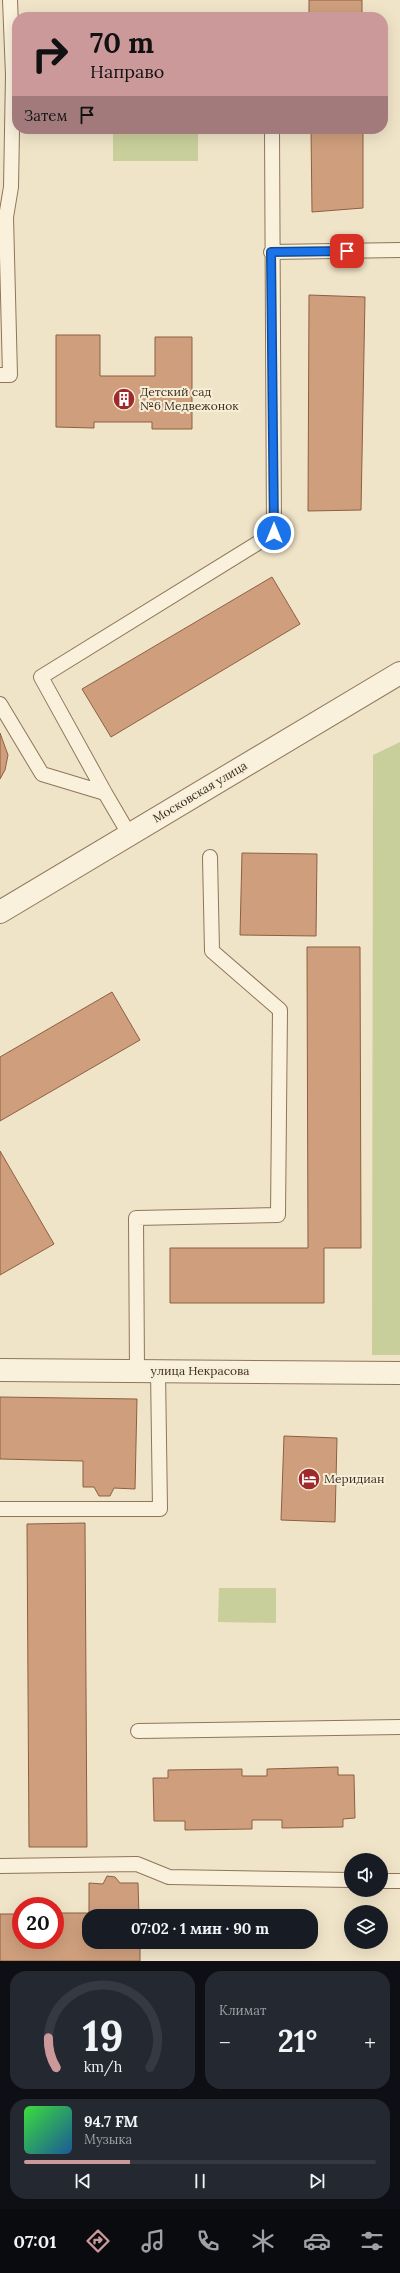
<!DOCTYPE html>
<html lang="ru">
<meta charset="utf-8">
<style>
body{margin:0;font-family:Lora,serif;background:#242831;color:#f1f3f6;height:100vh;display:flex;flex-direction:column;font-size:15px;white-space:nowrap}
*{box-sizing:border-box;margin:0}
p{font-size:13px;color:#9ea1a6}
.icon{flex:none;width:22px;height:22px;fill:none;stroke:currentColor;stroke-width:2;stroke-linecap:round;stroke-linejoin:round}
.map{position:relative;height:1961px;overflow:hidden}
.panel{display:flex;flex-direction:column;gap:10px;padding:10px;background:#0d0f14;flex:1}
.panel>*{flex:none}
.top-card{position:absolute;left:12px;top:12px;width:376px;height:122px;border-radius:16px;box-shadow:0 4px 16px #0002;background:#cc999b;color:#111;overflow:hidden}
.tools{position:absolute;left:344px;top:1853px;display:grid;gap:8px}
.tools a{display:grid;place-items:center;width:44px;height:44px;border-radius:50%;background:#171b24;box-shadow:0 4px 16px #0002;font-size:20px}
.speed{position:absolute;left:12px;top:1897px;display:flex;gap:8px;font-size:20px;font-weight:700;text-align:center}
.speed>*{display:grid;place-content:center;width:52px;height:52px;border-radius:50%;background:#171b24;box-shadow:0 4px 16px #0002;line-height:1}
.speed .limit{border:6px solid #d22;background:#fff;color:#111}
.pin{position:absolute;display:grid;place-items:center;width:34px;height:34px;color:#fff;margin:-17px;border-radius:8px;box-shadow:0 2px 6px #0006}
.me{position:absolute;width:44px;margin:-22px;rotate:0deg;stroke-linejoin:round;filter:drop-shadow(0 0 3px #0008)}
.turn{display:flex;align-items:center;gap:14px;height:84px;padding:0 12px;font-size:18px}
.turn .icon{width:52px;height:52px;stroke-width:2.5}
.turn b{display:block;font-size:28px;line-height:34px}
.then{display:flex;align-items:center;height:38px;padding:0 12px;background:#0003;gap:8px;font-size:15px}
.big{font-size:30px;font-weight:700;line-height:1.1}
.panel .card{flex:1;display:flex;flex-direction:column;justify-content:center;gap:6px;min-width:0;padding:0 14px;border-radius:16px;background:#242831}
.panel .dial{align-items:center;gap:0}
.dial svg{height:104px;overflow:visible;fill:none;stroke:#363941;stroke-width:7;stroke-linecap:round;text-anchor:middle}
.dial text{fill:#f1f3f6;stroke:none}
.song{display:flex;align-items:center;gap:12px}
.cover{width:48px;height:48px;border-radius:6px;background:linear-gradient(135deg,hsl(120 70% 55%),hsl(210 70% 35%))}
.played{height:4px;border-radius:2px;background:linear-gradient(90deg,#cc999b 30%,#363941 30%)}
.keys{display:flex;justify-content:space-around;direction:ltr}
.heat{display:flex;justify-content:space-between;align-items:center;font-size:22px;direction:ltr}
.panel .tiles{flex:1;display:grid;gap:10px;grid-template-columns:1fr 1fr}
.card:last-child{grid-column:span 2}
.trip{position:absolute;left:82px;top:1909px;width:236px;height:40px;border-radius:16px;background:#171b24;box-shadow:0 4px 16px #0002;font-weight:700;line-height:40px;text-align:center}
.tabs{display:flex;height:64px;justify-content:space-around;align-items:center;background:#090b0e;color:#9ea1a6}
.tabs .icon{width:28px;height:28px}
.tabs .on{color:#cc999b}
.tabs b{font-size:18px;color:#f1f3f6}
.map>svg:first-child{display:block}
</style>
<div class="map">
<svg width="400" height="1961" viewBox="0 0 400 1961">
<rect width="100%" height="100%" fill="#f0e4c8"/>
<!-- green -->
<path fill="#c9cf9b" d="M113,129H198V161H113Z
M400,742V1355H372L373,755Z
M219,1588H276V1623L218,1622Z"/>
<!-- building -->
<path fill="#cf9f7d" stroke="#8d5f41" d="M309,0H362V17H309Z
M311,129H363V208L312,212Z
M309,295L365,297L361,510L308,511Z
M56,335H100V376H155V337H192V429H152V422H94V428L56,427Z
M272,577L300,624L111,737L82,689Z
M0,733L8,755L5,770L0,779Z
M242,853L317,854L316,936L240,935Z
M307,947H360L361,1248H324V1303H170V1248H308Z
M112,992L140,1040L0,1121V1057Z
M0,1151L54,1244L0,1275Z
M0,1397L137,1399L135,1489L114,1488L110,1496H99L94,1487H83V1461L0,1459Z
M284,1436L337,1438L335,1522L281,1520Z
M85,1523L87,1847H29L27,1524Z
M338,1767V1775H354L355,1818L343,1819V1827L282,1828V1820H252V1829L185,1830V1821H154L153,1778H168V1770L242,1769V1776H267V1769Z
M107,1876L115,1877L120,1883H138L139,1916H89V1942H140V1961H0V1914H21V1940H55V1913H89V1883L103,1884Z"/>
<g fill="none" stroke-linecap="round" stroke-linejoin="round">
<!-- service casing -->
<g stroke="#8d765c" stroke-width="16">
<path id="service" d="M271,252L400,250
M0,375H10L6,217L11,187L13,75L10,0
M0,704L42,774L105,793L129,834
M105,793L41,677L274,533L272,129
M137,1371L136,1218L278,1215L280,1010L212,951L210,857
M0,1509H160L158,1371
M138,1731L400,1727
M0,1866L137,1864L169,1877L351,1880
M381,1881H400"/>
</g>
<!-- minor casing -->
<g stroke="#8d765c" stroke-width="24">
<path id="minor" d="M0,1370L400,1373"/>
</g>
<!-- tertiary casing -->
<g stroke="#8d765c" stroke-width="24">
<path id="tertiary" d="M0,912L400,673"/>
</g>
<!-- service -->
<use href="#service" stroke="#faf1dc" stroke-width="14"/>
<!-- minor -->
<use href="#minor" stroke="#faf1dc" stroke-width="22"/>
<!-- tertiary -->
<use href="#tertiary" stroke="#faf1dc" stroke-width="22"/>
</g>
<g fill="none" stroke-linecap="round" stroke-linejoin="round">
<!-- route casing -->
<g stroke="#114b97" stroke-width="10">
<path id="route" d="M274,533L271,252L347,251"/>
</g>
<!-- route -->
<use href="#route" stroke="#1a73e8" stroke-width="7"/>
</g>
<!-- icons -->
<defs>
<g id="building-disc" transform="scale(1.15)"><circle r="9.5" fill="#9e2a2b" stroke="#f7eed8"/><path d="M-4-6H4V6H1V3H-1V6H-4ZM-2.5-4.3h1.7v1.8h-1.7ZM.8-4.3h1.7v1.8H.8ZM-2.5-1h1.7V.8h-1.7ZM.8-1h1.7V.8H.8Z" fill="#fff"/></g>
<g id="hotel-disc" transform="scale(1.15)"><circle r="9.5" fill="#9e2a2b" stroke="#f7eed8"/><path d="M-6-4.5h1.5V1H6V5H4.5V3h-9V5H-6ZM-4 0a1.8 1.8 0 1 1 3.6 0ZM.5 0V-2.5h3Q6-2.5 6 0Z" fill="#fff"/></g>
</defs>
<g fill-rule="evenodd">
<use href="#building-disc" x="124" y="399"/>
<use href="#hotel-disc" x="309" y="1479"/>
</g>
<g text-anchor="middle" stroke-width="4" stroke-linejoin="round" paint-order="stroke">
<!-- poi labels -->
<g font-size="12" fill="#3d2e20" stroke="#f7eed8" text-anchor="start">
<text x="140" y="396">Детский сад<tspan x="140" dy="14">№6 Медвежонок</tspan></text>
<text x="324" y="1483">Меридиан</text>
</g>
<!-- street labels -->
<g font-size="12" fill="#3d2e20" stroke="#f7eed8">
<text transform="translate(200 792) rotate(-31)" y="4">Московская улица</text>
<text x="200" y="1375">улица Некрасова</text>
</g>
</g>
</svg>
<div class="tools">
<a><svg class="icon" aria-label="sound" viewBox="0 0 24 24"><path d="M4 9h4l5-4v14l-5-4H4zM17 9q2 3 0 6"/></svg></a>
<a><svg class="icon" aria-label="layers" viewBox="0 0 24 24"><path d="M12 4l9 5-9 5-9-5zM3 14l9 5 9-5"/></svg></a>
</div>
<div class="speed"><div class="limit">20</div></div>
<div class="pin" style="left:347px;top:251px;background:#d93025"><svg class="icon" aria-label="arrive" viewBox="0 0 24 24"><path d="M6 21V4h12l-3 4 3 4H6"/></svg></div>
<svg class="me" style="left:274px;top:533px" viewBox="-20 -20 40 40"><circle r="17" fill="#1a73e8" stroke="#fff" stroke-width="3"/><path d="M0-11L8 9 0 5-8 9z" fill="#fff"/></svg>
<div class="trip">07:02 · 1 мин · 90 m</div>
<div class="top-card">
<div class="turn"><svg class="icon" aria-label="right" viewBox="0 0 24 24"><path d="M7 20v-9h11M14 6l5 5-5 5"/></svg><div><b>70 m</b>Направо</div></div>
<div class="then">Затем<svg class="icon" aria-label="arrive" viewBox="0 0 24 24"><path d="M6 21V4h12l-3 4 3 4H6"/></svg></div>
</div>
</div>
<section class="panel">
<div class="tiles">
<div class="card dial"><svg viewBox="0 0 100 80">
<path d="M14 69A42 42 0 1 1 86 69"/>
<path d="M14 69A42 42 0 0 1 8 46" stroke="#cc999b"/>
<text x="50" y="56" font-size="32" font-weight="700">19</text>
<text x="50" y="72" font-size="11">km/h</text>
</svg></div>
<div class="card"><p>Климат</p>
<div class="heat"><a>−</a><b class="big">21°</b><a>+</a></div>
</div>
<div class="card">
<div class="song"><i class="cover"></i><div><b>94.7 FM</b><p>Музыка</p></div></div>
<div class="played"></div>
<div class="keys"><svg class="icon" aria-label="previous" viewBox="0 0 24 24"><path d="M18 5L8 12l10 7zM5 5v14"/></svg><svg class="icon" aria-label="pause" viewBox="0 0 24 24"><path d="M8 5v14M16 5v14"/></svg><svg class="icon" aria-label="next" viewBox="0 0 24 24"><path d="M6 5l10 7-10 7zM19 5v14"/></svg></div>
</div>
</div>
</section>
<nav class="tabs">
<b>07:01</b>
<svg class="icon on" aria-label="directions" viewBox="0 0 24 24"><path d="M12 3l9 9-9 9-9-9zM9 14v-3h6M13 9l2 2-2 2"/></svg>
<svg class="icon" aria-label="music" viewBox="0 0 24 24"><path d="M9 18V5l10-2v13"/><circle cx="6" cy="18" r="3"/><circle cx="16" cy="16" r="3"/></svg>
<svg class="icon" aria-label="phone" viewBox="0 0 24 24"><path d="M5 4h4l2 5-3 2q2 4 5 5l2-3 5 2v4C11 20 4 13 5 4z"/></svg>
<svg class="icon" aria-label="climate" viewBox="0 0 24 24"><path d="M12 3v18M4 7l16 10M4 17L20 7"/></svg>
<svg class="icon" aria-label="car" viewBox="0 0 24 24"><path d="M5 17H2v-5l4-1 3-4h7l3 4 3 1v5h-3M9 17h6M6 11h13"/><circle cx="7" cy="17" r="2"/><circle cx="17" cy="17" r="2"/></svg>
<svg class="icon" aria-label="filters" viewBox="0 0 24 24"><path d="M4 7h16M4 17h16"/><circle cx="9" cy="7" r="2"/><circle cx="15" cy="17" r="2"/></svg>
</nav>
